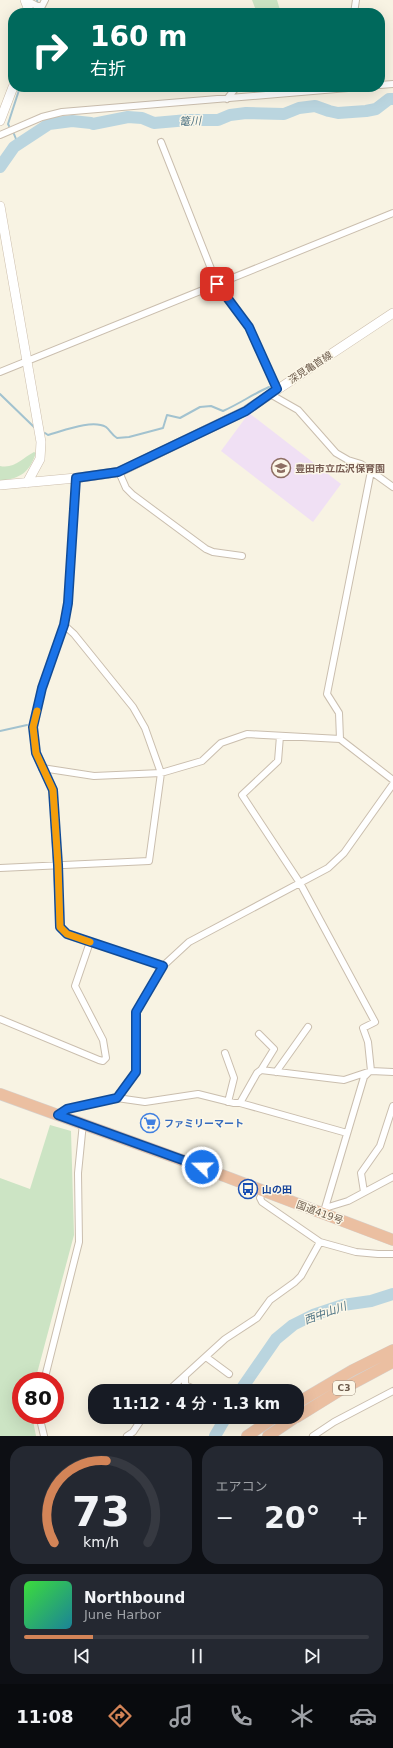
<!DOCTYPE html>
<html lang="ja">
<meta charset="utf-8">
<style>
body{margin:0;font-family:"DejaVu Sans","Noto Sans JP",sans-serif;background:#242831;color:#f1f3f6;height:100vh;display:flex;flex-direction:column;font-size:15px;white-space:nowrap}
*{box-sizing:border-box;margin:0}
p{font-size:13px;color:#9ea1a6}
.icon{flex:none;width:22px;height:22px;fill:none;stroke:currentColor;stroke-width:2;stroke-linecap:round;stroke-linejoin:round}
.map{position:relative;height:1436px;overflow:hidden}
.panel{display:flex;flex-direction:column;gap:10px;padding:10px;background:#0d0f14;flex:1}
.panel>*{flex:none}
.hud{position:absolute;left:8px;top:8px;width:377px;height:84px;border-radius:16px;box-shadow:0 4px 16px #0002;background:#00695c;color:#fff;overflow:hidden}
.speed{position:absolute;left:12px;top:1372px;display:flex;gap:8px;font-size:20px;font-weight:700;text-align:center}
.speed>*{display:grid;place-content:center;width:52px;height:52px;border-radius:50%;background:#171b24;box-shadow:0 4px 16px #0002;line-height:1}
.speed .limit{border:6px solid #d22;background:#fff;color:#111}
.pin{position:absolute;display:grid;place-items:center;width:34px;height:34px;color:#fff;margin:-17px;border-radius:8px;box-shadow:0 2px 6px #0006}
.me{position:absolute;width:44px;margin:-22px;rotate:291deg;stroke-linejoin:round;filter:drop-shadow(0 0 3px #0008)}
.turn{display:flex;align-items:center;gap:14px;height:84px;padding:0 16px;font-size:18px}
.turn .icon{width:52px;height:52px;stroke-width:2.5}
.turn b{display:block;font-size:28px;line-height:34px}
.big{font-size:30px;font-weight:600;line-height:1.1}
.panel .card{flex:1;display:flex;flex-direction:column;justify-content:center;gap:6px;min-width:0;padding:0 14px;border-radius:16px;background:#242831}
.panel .dial{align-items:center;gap:0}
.dial svg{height:104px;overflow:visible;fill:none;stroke:#363941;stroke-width:7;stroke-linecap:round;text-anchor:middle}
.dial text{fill:#f1f3f6;stroke:none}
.song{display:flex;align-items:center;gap:12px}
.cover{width:48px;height:48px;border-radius:6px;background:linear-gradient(135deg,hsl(120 70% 55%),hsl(190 70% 35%))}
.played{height:4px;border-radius:2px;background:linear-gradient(90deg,#d38457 20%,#363941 20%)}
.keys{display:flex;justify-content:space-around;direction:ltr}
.heat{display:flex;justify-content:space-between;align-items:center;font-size:22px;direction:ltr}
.panel .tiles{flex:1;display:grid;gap:10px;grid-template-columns:1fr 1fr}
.card:last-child{grid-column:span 2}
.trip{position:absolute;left:88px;top:1384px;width:216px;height:40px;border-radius:16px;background:#171b24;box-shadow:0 4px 16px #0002;font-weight:600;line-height:40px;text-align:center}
.menu{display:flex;height:64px;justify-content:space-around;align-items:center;background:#090b0e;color:#9ea1a6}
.menu .icon{width:28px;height:28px}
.menu .active{color:#d38457}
.menu b{font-size:18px;color:#f1f3f6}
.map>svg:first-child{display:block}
</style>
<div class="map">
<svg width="393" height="1436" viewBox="0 0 393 1436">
<rect width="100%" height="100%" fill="#f8f3e3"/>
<!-- education -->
<path fill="#f0e0f4" d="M249,413L341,484L313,522L221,451Z"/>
<!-- green -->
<path fill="#cce4c4" d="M252,0H277L280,10L278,13H257Z
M34,452L36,453C29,473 21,478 0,481V466C15,469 22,458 34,452Z
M50,1125L71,1131L74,1235L35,1381H21V1415H32L36,1436H0V1178L30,1189Z"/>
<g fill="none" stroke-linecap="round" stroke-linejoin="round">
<!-- stream -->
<path stroke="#a2c2cf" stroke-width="2" d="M37,0L39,13
M9,126L8,124L20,87
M14,134L16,139L14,147
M0,394L34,427
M45,433L48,435C63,431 92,419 106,427C110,430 112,435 117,438L129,437L163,428L167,415L180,418L200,407L211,406L223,411C239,404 253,394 269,387
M0,731L27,725"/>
<!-- river -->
<path stroke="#bad5df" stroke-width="12" d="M0,167L14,147L49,124L72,121L91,123L93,124L128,117L142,118L154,123L188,120H218L230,115L246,113L284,114L299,108L315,106L329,111L338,113L366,111L376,109L389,99H393
M240,1391L276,1339L293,1325L313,1315L343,1305L371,1301L393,1294
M215,1436L226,1417"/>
<!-- street casing -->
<g stroke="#cabeae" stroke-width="8">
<path id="street" d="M26,0L37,6H42L45,0
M354,13L356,0
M380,85L393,84
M227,99L234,90L238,87
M0,135L42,117L62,112L360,87
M161,142L217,284L249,327L277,389
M0,372L393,213
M270,394L298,410L336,453L348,460L361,464L393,487
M119,472L126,488L133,495L206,549L213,552L242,556
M76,478L68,603L64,625L42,688L33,727L36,753L53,790L60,927L67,934L163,966
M280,736L278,761L242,795L300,883L375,1022L363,1028L368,1042L371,1071
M340,739L339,713L327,694L371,471
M42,768L94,776L161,773L202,761L221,743L247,734L340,739L393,780
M0,868L149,861L161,773L145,728L133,707L74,634L64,625
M0,1019L99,1060L103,1061L106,1058L103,1040L75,986L90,942
M259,1034L274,1049L261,1070
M225,1053L234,1078L228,1102
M276,1072L308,1027
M117,1098L136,1072V1012L163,966L189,942L328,868L344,853L393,784
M240,1103L347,1133
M58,1115L67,1109L117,1098L145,1102L198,1094L234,1103H240L257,1073L261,1070L344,1080L371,1071L393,1072
M263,1191L260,1198L262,1202L320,1242L356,1252L378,1254H393
M364,1192L361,1173L380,1146L393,1106
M325,1208L364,1077L369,1072
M323,1211L325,1208L348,1201L393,1177
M206,1357L229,1374
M44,1381L79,1242L78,1173L83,1123
M185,1385L198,1391
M168,1391L225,1339L257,1318L270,1300L295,1282L301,1276L320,1242
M181,1391L185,1385V1377
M39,1415L44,1436
M194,1417L196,1418
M127,1436L133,1432L143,1417
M313,1436L334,1422L393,1391"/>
</g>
<!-- secondary casing -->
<g stroke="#ccbeac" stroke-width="10">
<path id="secondary" d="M25,0L30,13
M0,121L13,87
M0,206L41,442L40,459L27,483
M0,485L76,478L119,472L245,411L393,313"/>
</g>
<!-- highway casing -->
<g stroke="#d6d1cd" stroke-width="12">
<path id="highway" d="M0,1094L190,1163L393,1240
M297,1403L353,1370L393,1350
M297,1417L339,1391L393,1362
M247,1436L275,1417
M268,1436L296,1417"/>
</g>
<!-- street -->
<use href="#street" stroke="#fff" stroke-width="6"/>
<!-- secondary -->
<use href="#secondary" stroke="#fff" stroke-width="9"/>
<!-- highway -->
<use href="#highway" stroke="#ebbfa1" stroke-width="11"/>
</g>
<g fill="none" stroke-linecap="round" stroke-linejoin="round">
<!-- route casing -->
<g stroke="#114b97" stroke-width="10">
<path id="route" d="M202,1167L58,1115L67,1109L117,1098L136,1072V1012L163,966L67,934L60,927L58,865L53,790L36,753L33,727L42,688L64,625L68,603L76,478L118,472L246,411L277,389L249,327L217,284"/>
</g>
<!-- route -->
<use href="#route" stroke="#1a73e8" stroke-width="7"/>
<!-- slow -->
<path stroke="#f59e0b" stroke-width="7" d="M37,711L33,727L36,753L53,790L58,865L60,927L67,934L90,942"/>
</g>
<!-- icons -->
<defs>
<g id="school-ring" transform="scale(1)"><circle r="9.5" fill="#fcf7e8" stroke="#8d6e63" stroke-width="1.5"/><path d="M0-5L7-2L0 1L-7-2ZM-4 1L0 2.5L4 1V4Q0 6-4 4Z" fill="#8d6e63"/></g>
<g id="supermarket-ring" transform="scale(1)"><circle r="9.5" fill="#fcf7e8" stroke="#3f7fe0" stroke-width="1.5"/><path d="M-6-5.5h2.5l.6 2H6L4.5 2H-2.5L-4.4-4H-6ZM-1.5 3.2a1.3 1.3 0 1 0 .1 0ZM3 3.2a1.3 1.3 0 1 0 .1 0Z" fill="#3f7fe0"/></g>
<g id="bus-ring" transform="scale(1)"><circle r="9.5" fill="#fcf7e8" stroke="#1a4fb4" stroke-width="1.5"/><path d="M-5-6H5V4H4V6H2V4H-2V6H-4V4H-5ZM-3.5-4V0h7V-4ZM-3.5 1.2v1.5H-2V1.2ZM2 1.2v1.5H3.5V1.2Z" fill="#1a4fb4"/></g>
</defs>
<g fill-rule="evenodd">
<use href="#school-ring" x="281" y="468"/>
<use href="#supermarket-ring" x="150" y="1123"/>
<use href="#bus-ring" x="248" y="1189"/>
</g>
<g text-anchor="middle" stroke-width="3" stroke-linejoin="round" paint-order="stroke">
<!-- shield labels -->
<rect fill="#fcf7e8" stroke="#988a7b" stroke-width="1" x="333" y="1381" width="22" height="14" rx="3"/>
<g font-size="9" font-weight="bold" fill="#6d5c4c">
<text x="344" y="1391">C3</text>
</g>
<!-- street labels -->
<g font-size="10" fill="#6d5c4c" stroke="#fcf7e8">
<text transform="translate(310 367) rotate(-33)" y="4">深見亀首線</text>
<text transform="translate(320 1212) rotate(20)" y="4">国道419号</text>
</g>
<!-- education labels -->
<g font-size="10" font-weight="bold" fill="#785e54" stroke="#fcf7e8" text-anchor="start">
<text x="295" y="472">豊田市立広沢保育園</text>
</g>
<!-- shop labels -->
<g font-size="10" font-weight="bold" fill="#366cbe" stroke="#fcf7e8" text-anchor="start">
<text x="164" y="1127">ファミリーマート</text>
</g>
<!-- transit labels -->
<g font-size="10" font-weight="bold" fill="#164399" stroke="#fcf7e8" text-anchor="start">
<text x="262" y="1193">山の田</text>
</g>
<!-- water labels -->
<g font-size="11" font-style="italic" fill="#4d7384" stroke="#fcf7e8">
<text transform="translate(190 121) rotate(-3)" y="4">篭川</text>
<text transform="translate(325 1313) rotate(-20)" y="4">西中山川</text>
</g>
</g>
</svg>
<div class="speed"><div class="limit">80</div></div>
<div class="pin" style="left:217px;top:284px;background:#d93025"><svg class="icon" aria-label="arrive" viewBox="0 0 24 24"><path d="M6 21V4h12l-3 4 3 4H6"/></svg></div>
<svg class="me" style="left:202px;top:1167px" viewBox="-20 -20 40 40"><circle r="17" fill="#1a73e8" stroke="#fff" stroke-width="3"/><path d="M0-11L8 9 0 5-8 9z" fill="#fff"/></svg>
<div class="trip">11:12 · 4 分 · 1.3 km</div>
<div class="hud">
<div class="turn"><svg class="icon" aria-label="right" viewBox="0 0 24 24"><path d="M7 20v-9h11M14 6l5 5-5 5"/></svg><div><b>160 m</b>右折</div></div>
</div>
</div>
<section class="panel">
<div class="tiles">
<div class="card dial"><svg viewBox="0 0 100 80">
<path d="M14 69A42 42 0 1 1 86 69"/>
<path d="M14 69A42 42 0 0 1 54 6" stroke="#d38457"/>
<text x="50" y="56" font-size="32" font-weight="700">73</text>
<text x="50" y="72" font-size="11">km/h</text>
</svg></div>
<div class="card"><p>エアコン</p>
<div class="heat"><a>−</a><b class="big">20°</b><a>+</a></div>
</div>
<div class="card">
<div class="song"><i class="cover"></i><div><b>Northbound</b><p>June Harbor</p></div></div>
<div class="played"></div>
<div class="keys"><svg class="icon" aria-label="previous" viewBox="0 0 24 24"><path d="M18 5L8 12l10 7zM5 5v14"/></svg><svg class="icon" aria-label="pause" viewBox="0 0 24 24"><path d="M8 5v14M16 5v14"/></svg><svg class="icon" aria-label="next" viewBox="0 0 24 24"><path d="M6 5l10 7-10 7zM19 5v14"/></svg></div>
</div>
</div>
</section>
<nav class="menu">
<b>11:08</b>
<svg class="icon active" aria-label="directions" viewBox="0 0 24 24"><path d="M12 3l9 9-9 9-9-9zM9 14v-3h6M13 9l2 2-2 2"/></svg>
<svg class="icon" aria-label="music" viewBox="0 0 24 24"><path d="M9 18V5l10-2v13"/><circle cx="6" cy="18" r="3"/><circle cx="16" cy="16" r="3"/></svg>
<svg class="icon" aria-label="phone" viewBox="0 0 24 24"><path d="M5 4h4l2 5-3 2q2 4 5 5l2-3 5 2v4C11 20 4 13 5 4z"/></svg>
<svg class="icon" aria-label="climate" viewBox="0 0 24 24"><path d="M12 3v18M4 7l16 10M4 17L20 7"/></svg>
<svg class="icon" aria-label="car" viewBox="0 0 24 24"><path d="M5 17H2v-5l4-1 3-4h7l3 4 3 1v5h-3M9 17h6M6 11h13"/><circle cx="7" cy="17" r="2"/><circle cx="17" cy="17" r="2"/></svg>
</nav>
